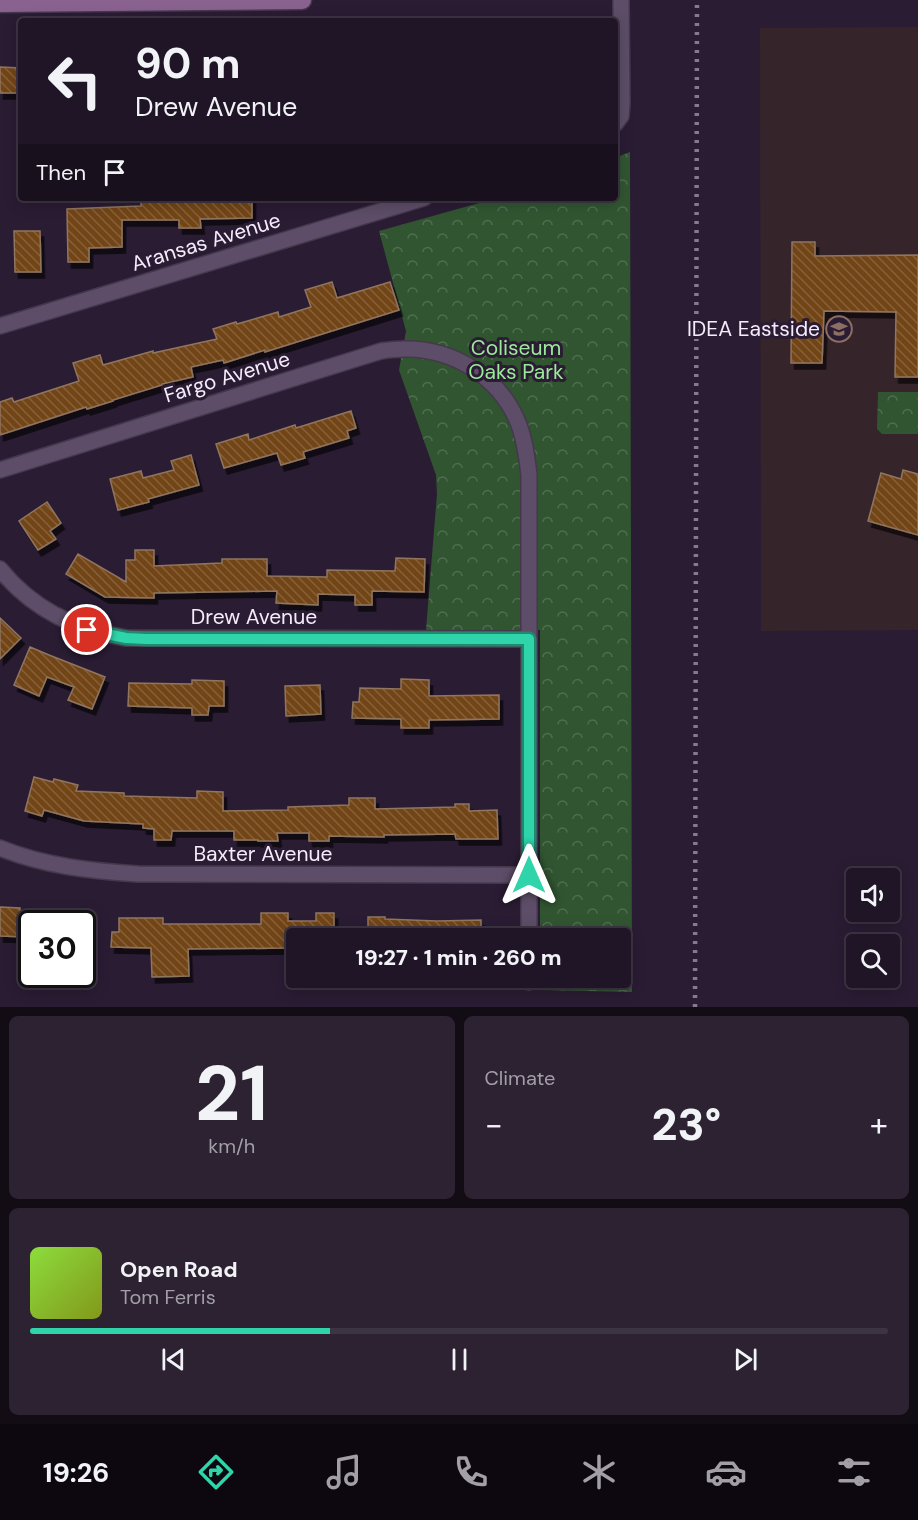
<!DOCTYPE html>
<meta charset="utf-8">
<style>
body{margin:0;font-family:"DM Sans",sans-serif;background:#2d2232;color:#f1f3f6;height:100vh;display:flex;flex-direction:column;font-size:22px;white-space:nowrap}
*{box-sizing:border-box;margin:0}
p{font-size:20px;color:#a29fa7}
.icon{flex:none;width:33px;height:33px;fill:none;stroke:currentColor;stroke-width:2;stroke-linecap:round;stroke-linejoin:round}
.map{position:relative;height:1007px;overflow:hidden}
.panel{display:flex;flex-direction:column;gap:9px;padding:9px;background:#120c15;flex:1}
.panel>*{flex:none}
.hud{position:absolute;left:18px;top:18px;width:600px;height:183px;border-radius:6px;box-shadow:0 3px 15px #0003,0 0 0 2px #3d3443;background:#201526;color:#f1f3f6;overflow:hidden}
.fabs{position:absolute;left:846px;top:868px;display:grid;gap:12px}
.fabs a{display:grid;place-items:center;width:54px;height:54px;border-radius:6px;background:#201526;box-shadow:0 3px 15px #0003,0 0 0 2px #3d3443;font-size:30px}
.speed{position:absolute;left:18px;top:910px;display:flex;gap:12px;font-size:30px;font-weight:700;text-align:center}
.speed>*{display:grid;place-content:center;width:78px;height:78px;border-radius:50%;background:#201526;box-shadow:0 3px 15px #0003,0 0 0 2px #3d3443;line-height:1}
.speed .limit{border:3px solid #111;border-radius:9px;background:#fff;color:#111}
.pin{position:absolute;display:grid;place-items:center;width:51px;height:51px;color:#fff;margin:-26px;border:3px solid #fff;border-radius:50%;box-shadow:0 2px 6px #0007}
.me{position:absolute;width:66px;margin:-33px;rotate:0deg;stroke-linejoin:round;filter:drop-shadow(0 0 4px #0008)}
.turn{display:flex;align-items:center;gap:21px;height:126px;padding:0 18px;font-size:27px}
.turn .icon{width:78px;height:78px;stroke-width:2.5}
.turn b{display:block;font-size:42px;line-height:51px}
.then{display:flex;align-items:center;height:57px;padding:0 18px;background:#0003;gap:12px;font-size:22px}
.big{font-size:45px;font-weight:800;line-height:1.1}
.panel .widget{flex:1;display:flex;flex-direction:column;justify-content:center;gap:9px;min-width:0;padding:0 21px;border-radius:9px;background:#2d2232}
.panel .dial{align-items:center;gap:0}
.dial b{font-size:78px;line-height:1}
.song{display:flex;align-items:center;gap:18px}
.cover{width:72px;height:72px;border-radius:9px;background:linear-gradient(135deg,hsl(90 70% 55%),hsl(70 70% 35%))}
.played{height:6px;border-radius:3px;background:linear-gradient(90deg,#2fd4aa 35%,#3d3443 35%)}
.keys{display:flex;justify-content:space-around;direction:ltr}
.heat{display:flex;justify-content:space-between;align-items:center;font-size:33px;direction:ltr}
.panel .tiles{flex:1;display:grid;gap:9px;grid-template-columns:1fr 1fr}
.widget:last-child{grid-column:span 2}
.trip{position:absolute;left:286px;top:928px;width:345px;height:60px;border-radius:6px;background:#201526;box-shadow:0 3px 15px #0003,0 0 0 2px #3d3443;font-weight:800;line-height:60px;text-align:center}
.dock{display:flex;height:96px;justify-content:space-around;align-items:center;background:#0d080f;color:#a29fa7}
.dock .icon{width:42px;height:42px}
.dock .active{color:#2fd4aa}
.dock b{font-size:27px;color:#f1f3f6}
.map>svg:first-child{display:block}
</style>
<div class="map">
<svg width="918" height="1007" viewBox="0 0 918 1007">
<defs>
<pattern id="forest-crowns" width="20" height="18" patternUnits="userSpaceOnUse" patternTransform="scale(1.5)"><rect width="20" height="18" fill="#315531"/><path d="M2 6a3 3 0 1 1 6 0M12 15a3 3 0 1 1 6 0" fill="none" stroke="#4f6e50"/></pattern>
<pattern id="building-back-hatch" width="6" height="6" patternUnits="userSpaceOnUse" patternTransform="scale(1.5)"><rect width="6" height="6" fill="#724519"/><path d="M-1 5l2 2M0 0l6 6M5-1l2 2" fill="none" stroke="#87603b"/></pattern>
<filter id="shadow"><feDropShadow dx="3.5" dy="6" stdDeviation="0" flood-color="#0009"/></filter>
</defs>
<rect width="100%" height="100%" fill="#2a1c33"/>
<!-- education -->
<path fill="#36242b" d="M918,27V630L761,631L760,28Z"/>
<!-- forest -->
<path fill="url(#forest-crowns)" d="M630,152L632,992L540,990V978H621V939H540V630H426L437,494L436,475L399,370L406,331L379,231L497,198H615V159L622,155Z
M878,392H918V434H882L877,429Z"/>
<!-- building -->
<path fill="url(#building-back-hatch)" stroke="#90755f" stroke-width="1.5" filter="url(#shadow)" d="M0,67L21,68V93H0Z
M141,198H252V218L200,219L201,228H179V220H122V247L89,248V262H68L67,209L141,206Z
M14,231H40L41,272H15Z
M792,242H815V256L918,255V377H895L896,312L824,311L822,363H791Z
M332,282L337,298L390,282L399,310L265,352V350L224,363L223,360L191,367L193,377L162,384V385L113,400V401L87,409L86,407L0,435V402L12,398L14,402L79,381L73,363L100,355L103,365L153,351V353L217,339L213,329L236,322L237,324L278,312L279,317L311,307L305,290Z
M351,411L356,428L347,431L349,438L303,452L305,458L281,465L277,453L224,468L216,444L248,434L249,440L295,425L296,428Z
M191,455L199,485L148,499L149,502L118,510L110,479L141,471L143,478L174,470L171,461Z
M903,470L918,474V535L868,521L881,473L901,479Z
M47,502L61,523L50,531L56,539L38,550L19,521Z
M135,550H154V566L222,563V559H267V576L327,577V570L395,571L396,558L425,559L424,592L372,591V605H355V595L318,594V605L276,603L277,591L154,593V598L105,597L66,574L78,554L126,582V560H135Z
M0,618L21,638L0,659Z
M30,647L49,655L105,677L92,709L68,700L74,687L47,677L39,696L14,685Z
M401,679L429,680V696L499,695V719L429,720V728H401V719L352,718L353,702H359L360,688L401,689Z
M192,680L224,681V706H209L208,715H192V708L128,706L129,683L192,684Z
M320,685L321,714L286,716L285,686Z
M34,777L53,782L54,779L78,785L76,791L124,793V796L197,798V791L223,792V811L288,810V807L349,805V798H375V809L455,807V804H469V811L497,810L498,839H456L455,834L384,835V837L329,836V841H309V833H277L278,841H258V840H234V831H172L171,840H154V829L143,828V824L84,821L44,810L42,816L25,811Z
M0,907L20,908V920H30L29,937L0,936Z
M261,913H288V921H316V913H334V939H288V948L188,949L189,976L152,977L151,948L111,947L112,932H119V918H163V924H261Z
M368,917H385V919L437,921L481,920V939H368Z"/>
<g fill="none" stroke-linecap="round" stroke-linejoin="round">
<!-- street casing -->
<g stroke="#45384c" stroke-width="18">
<path id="street" d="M615,124L621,116L622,103L621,0
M0,326L424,198
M0,470L381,351C388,350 396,349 404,349C454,348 501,378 519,425C525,441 527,458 529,475V939
M0,569C32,609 77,630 126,638L529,639
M0,848C44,866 91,871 138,874L529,875
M529,982V978"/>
</g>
<!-- secondary casing -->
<g stroke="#45384c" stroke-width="21">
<path id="secondary" d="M0,3L302,0"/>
</g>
<!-- street -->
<use href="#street" stroke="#5d4d68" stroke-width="15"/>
<!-- secondary -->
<use href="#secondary" stroke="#896290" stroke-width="18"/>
<!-- rail -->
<path stroke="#867a8d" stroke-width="4.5" stroke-dasharray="3 6" stroke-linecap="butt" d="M695,1007L697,0"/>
</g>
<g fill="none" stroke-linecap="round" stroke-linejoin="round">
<!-- route casing -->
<g stroke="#1f8a6e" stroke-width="15">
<path id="route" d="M87,630L126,638L146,639H529V875"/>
</g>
<!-- route -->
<use href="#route" stroke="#2fd4aa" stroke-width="10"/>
</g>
<!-- icons -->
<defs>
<g id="school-ring" transform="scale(1.35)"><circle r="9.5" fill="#2a1c33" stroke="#8d6e63" stroke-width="1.5"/><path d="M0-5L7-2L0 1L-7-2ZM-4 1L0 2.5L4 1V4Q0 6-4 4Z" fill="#8d6e63"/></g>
</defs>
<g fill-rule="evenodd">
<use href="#school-ring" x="839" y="329"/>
</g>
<g text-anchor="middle" stroke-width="6" stroke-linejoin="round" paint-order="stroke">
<!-- street labels -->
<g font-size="21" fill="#f5ebfb" stroke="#2a1c33">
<text transform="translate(206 242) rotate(-17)" y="7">Aransas Avenue</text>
<text transform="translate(227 377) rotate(-17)" y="7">Fargo Avenue</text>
<text x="254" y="624">Drew Avenue</text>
<text x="263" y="861">Baxter Avenue</text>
</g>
<!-- poi labels -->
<g font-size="21" fill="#f5ebfb" stroke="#2a1c33" text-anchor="end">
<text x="820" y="336">IDEA Eastside</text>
</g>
<!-- park labels -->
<g font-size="21" fill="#9aea99" stroke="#2a1c33">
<text x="516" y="355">Coliseum<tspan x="516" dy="24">Oaks Park</tspan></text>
</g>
</g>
</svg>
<div class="fabs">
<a><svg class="icon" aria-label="sound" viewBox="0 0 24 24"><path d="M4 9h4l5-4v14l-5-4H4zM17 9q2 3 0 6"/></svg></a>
<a><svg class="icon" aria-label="search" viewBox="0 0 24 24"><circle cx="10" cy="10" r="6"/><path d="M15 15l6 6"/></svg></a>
</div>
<div class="speed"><div class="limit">30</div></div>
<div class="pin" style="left:87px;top:630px;background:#d93025"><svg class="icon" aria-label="arrive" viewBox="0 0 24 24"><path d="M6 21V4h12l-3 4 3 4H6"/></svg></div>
<svg class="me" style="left:529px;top:875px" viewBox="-20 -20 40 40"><path d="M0-17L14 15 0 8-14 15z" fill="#2fd4aa" stroke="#fff" stroke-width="4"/></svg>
<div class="trip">19:27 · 1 min · 260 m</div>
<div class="hud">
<div class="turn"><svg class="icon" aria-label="left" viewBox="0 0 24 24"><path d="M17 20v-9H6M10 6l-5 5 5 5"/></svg><div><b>90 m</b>Drew Avenue</div></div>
<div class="then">Then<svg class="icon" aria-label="arrive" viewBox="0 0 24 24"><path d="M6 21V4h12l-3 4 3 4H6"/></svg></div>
</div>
</div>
<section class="panel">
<div class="tiles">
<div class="widget dial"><b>21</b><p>km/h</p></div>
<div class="widget"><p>Climate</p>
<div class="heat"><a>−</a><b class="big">23°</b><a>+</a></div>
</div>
<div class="widget">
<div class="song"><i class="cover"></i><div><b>Open Road</b><p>Tom Ferris</p></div></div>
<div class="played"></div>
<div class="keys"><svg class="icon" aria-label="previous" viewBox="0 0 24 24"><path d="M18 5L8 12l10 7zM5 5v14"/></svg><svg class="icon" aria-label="pause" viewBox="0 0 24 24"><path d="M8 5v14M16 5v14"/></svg><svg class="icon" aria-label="next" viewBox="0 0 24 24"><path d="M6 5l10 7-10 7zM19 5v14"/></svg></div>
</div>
</div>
</section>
<nav class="dock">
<b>19:26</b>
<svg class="icon active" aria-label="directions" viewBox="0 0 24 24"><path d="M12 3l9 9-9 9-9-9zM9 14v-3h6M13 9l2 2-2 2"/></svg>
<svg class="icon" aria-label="music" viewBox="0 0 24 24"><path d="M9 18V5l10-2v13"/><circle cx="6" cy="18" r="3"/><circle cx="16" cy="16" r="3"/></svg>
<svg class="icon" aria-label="phone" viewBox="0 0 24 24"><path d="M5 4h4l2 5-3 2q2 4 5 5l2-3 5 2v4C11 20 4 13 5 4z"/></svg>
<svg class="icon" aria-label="climate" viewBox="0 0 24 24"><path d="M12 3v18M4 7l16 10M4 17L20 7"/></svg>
<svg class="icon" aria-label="car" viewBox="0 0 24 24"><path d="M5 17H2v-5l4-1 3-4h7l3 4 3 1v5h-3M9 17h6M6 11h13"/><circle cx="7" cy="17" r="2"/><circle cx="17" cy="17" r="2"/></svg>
<svg class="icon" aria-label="filters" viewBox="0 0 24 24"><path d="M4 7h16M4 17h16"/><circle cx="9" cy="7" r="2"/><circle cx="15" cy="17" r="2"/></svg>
</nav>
